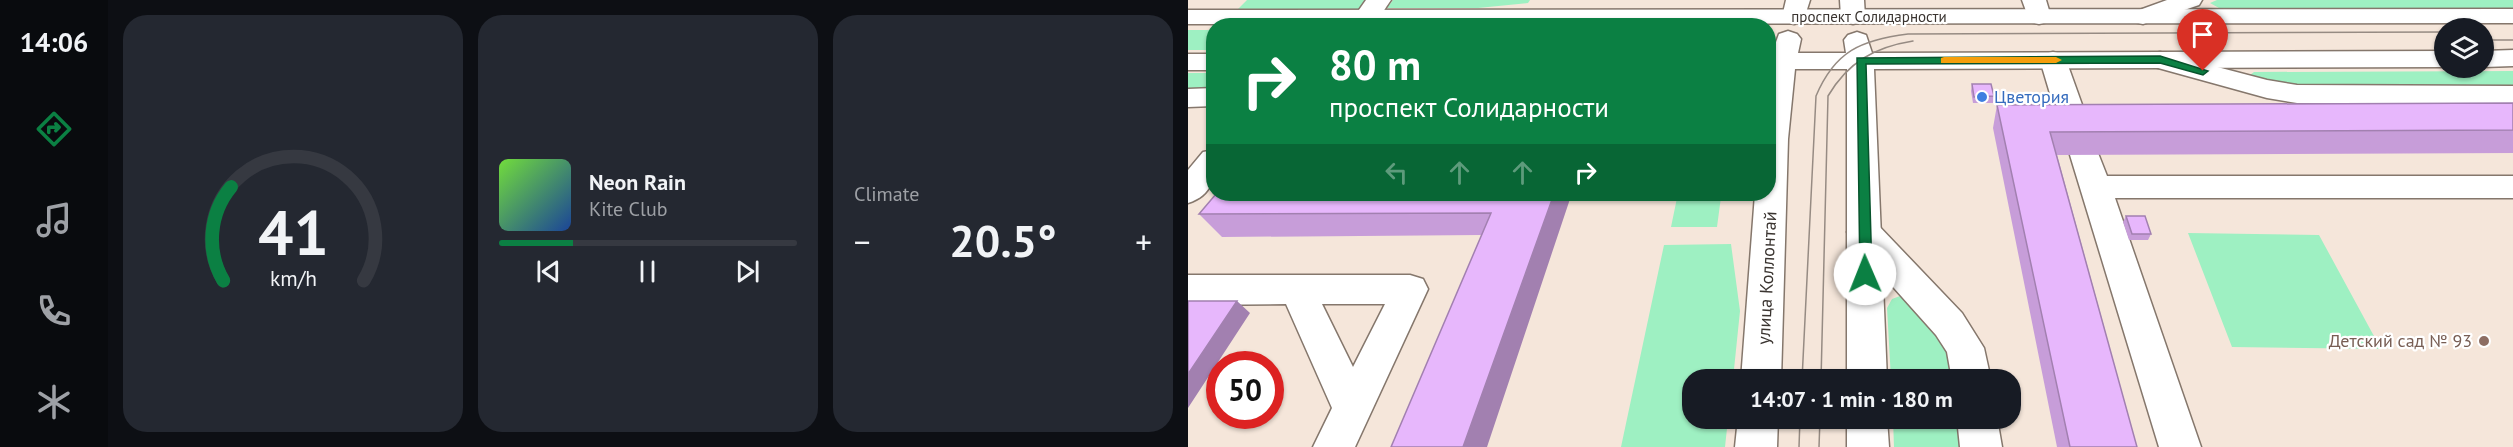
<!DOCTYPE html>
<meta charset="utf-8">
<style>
body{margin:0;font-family:"PT Sans",sans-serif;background:#242831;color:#f1f3f6;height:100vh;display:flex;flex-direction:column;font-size:22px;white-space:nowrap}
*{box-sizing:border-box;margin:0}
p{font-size:20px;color:#9ea1a6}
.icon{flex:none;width:33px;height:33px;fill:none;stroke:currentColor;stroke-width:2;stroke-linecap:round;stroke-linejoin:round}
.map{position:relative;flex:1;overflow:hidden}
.sheet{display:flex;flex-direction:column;gap:15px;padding:15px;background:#0d0f14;width:1080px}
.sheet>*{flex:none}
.top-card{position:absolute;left:18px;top:18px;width:570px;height:183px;border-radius:24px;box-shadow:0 2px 4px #0004;background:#0b8043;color:#fff;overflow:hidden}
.buttons{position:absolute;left:1246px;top:18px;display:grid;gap:12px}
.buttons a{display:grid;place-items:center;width:60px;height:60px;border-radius:50%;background:#171b24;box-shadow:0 2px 4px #0004;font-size:30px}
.speed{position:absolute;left:18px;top:351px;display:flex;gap:12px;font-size:30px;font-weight:700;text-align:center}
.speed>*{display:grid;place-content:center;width:78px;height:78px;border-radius:50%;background:#171b24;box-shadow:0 2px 4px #0004;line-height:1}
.speed .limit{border:9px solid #d22;background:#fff;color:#111}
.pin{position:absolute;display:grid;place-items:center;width:51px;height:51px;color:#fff;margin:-62px -26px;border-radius:50% 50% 50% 0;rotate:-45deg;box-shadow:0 0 6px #0007}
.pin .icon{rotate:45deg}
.me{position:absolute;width:66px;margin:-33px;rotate:359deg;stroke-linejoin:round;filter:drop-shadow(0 0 4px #0008)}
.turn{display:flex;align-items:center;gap:21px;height:126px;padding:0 24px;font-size:27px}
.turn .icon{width:78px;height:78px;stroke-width:2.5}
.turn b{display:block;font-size:42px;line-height:51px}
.lanes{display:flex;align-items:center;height:57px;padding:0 24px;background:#0003;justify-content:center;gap:30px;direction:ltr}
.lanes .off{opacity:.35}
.big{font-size:45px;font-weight:600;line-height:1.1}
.sheet .tile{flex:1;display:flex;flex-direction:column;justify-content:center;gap:9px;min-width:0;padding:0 21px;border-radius:24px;background:#242831}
.sheet .dial{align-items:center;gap:0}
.dial svg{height:156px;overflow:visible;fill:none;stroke:#363941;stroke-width:7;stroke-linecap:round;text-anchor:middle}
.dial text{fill:#f1f3f6;stroke:none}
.song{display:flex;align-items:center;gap:18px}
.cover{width:72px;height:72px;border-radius:9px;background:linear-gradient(135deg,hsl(100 70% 55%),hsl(220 70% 35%))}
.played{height:6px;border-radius:3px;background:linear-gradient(90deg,#0b8043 25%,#363941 25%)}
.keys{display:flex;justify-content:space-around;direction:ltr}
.heat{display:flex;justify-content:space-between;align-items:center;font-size:33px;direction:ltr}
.sheet .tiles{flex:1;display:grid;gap:15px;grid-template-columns:repeat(3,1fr)}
.trip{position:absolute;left:494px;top:369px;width:339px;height:60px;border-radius:24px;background:#171b24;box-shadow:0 2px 4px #0004;font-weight:600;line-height:60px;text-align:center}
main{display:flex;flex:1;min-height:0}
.tab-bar{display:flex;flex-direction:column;width:108px;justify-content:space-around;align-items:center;background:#090b0e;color:#9ea1a6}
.tab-bar .icon{width:42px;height:42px}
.tab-bar .active{color:#0b8043}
.tab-bar b{font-size:27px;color:#f1f3f6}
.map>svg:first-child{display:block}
</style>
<main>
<nav class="tab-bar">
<b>14:06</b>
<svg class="icon active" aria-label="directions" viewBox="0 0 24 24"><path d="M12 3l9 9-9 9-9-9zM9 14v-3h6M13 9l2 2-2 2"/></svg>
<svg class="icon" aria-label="music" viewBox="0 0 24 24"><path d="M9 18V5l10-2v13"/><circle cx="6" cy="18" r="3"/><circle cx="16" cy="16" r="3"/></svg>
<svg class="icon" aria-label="phone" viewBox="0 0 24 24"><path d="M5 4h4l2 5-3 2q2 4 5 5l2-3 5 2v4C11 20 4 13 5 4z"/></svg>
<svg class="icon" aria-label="climate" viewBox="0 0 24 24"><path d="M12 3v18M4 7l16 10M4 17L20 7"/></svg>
</nav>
<section class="sheet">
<div class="tiles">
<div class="tile dial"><svg viewBox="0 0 100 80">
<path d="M14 69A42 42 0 1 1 86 69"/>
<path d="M14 69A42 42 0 0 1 18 21" stroke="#0b8043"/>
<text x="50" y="56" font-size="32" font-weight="700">41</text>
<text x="50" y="72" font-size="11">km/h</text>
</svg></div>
<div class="tile">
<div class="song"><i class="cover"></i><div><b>Neon Rain</b><p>Kite Club</p></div></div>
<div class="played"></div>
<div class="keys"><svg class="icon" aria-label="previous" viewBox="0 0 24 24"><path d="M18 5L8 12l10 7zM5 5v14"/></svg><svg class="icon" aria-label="pause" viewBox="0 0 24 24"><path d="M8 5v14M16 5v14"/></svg><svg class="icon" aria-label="next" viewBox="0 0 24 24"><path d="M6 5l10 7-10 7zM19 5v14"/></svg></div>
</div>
<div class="tile"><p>Climate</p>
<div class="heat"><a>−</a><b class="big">20.5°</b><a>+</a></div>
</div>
</div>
</section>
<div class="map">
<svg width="1325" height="447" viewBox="0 0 1325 447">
<rect width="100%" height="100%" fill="#f5e6da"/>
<!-- green -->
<path fill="#9ef0c2" d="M59,0H186L179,9H50Z
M205,0H342L340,3L290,8H199Z
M1029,0H1325V8H1031L1022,3Z
M0,30H25V50H0Z
M1325,71V88L1131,89L1064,78L1062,75L1066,72Z
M0,73H25V89H0Z
M533,197L529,227H483L489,198Z
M1000,233L1131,235L1193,349L1044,347Z
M543,244L552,311L545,379L504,380V418L540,419L537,447H433L476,245Z
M712,296L721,300L760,351L766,379H703L699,308L704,299Z
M705,419H770L774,447H706Z"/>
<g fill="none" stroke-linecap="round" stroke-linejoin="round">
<!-- minor casing -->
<g stroke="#85776c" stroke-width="3">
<path id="minor" d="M178,0H203C193,14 188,27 169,22L166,17Z
M598,0H622L615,22L606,24L597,22L594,17Z
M652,0H676L677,17L674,22L665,24L656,22L653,17Z
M834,0H858L863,17L860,22L851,24L842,22Z
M979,0H1014L1011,5L955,24L946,22L943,17L946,12Z
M865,52L874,54L878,60L902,127L897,134L887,137L877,134L872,127L852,60L856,54Z
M972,52L1079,80L1109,85L1325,86V104L1109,103L1079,98L963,66L959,60L963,54Z
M26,88V106L0,107V89Z
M897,145L908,148L919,176H1325V198H927L1013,447H971L882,155L886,148Z
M26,150C26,174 28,194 0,203V170L15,152Z
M676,219L688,223L774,313L796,348L803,380H764L759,352L748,335L664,241L659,232L664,223Z
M0,275H222L235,279L240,289L167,447H125L144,408L98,304L0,305ZM134,304H197L165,367Z
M769,418H809L814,447H772Z"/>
</g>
<!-- major casing -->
<g stroke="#85776c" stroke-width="3">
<path id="major" d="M1325,9V23L0,24V10Z
M600,31L609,34L613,39L610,53H658L656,40L660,35L669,32L678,35L684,53L1257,51V67L686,69L699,380H659V69H607L600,139L593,380H553L567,194H580V53H584L591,34Z
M1325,50V66L1296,67V51Z
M0,54H26V70H0Z
M550,418H590L589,447H547Z
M659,418H699L701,447H659Z"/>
</g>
<!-- minor -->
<use href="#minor" fill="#fff" fill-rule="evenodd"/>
<!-- major -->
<use href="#major" fill="#fff" fill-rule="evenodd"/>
<!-- tram -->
<path stroke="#968b83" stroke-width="1.5" d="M1296,40H1325
M614,380L628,96C647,51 673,40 720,34L1257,32
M633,380L640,96C660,62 687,47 725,41
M611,447L612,418
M631,447L632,418"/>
</g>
<!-- wall -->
<path fill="#c79dd9" d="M784,84L806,96L805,103H785L783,91Z
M1325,103V153L869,155L949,447H869L805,128L809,105Z
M383,196L293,235L34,237L11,214Z
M938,216L963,234L960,240H941L935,222Z"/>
<!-- shaded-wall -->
<path fill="#a280b0" d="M366,194H381L383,196L299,447H275Z
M49,301L62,313L0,408V374Z"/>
<!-- building -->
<path fill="#e7b7fc" stroke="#a280b0" stroke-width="1.5" d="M784,84H803L806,96L786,97Z
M1325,103V130L862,132L949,447H882L809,105Z
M28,194H366L275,447H203L303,213L11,214Z
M938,216H957L963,234H944Z
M0,301H49L0,374Z"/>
<!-- route -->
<path fill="#0b8043" stroke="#07532c" stroke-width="1.5" d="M972,56L1020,71L1015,75L972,63L678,64L684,274L682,278H672L669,58Z"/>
<!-- slow -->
<path fill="#f59e0b" d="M756,57H868L874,60L868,63H753V58Z"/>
<!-- markers -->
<circle fill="#3f7fe0" stroke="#fff" stroke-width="2" cx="794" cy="97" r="6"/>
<circle fill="#8d6e63" stroke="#fff" stroke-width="2" cx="1296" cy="341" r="6"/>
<g text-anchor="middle" stroke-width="4.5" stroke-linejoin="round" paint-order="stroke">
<!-- far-street labels -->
<g font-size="15" fill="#3a3430" stroke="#fff">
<text x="681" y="22">проспект Солидарности</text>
</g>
<!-- shop labels -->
<g font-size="18" fill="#366cbe" stroke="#fff" text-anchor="start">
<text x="806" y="103">Цветория</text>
</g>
<!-- street labels -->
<g font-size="18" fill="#3a3430" stroke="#fff">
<text transform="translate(579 278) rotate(-87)" y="6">улица Коллонтай</text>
</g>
<!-- education labels -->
<g font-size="18" fill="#785e54" stroke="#fff" text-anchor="end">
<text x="1284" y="347">Детский сад № 93</text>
</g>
</g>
</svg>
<div class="buttons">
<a><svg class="icon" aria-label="layers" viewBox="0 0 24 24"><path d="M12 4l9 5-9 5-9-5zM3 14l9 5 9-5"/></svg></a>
</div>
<div class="speed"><div class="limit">50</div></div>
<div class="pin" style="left:1015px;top:71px;background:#d93025"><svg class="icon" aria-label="arrive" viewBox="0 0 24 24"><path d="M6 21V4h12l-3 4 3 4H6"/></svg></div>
<svg class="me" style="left:677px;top:274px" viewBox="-20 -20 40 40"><circle r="19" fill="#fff"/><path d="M0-13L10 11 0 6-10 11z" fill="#0b8043"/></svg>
<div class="trip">14:07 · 1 min · 180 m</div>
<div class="top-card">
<div class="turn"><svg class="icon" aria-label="right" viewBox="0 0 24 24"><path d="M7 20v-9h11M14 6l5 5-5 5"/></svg><div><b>80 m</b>проспект Солидарности</div></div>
<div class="lanes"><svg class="icon off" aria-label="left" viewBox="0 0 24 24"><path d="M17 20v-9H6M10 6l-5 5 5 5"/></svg><svg class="icon off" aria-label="ahead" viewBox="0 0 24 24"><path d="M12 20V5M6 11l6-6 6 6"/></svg><svg class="icon off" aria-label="ahead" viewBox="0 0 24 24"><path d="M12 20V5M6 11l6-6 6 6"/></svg><svg class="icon" aria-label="right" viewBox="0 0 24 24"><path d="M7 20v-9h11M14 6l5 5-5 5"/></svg></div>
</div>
</div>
</main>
